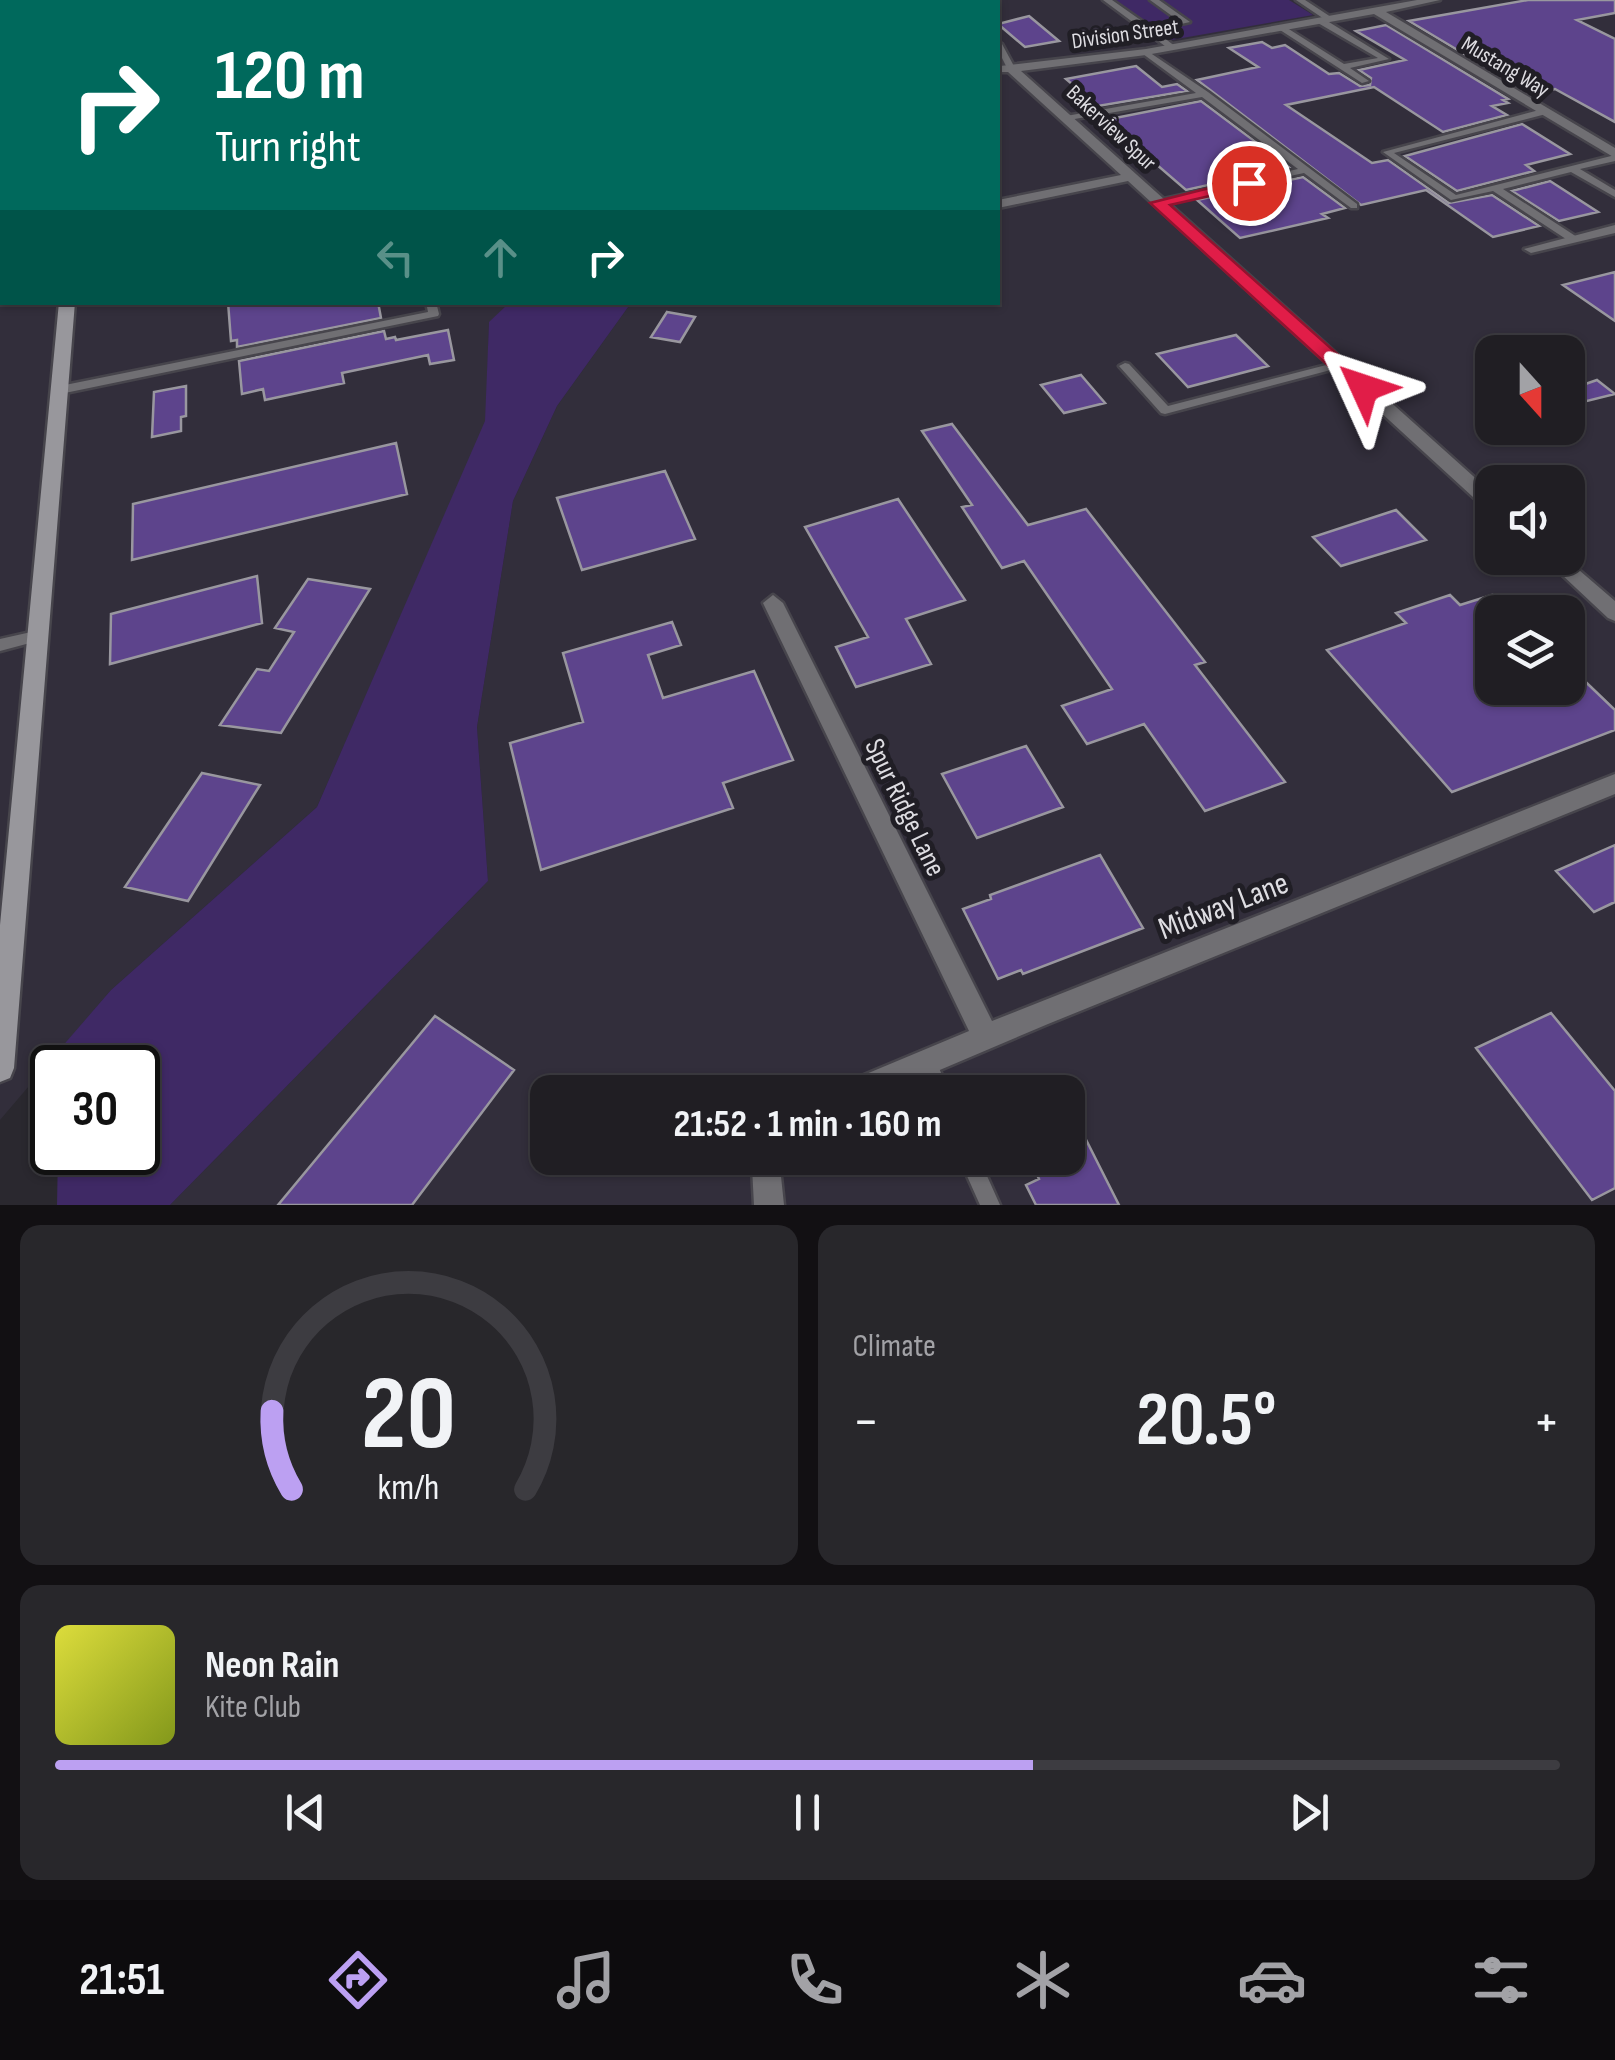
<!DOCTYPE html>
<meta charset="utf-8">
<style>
body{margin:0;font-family:"Sofia Sans Condensed",sans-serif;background:#28272b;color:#f1f3f6;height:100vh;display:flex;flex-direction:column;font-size:38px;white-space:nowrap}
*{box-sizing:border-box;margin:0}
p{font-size:32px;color:#a2a2a6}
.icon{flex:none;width:55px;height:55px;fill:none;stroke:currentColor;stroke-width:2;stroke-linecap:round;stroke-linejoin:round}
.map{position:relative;height:1205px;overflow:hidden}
.panel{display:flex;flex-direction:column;gap:20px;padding:20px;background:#121013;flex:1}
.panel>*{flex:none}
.top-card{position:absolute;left:0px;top:0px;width:1000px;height:305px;box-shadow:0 2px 8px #0004,0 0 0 2px #3d3c41;background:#00695c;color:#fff;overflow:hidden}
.needle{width:65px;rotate:159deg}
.controls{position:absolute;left:1475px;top:335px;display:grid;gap:20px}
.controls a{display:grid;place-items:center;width:110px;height:110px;border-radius:20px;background:#201e23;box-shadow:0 2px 8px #0004,0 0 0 2px #3d3c41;font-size:50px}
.speed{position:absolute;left:30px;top:1045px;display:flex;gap:20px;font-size:50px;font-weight:700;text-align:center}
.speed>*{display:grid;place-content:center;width:130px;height:130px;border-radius:50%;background:#201e23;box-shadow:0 2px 8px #0004,0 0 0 2px #3d3c41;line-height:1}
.speed .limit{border:5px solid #111;border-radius:15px;background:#fff;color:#111}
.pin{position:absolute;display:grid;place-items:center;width:85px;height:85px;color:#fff;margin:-42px;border:5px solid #fff;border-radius:50%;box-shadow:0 2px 10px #0007}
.me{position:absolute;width:110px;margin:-55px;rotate:312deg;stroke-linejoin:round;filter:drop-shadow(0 0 8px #0008)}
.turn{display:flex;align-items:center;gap:35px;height:210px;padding:0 50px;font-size:45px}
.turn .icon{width:130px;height:130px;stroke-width:2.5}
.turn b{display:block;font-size:70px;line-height:85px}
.lanes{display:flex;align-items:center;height:95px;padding:0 50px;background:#0003;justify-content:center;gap:50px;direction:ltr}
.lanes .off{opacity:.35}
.big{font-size:75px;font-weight:700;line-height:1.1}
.panel .card{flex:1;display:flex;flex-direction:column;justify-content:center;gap:15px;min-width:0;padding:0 35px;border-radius:20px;background:#28272b}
.panel .dial{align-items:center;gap:0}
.dial svg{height:260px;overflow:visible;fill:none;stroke:#3d3c41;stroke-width:7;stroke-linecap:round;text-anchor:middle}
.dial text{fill:#f1f3f6;stroke:none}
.song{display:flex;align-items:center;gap:30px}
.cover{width:120px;height:120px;border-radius:15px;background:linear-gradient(135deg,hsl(60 70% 55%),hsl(70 70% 35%))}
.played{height:10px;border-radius:5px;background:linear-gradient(90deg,#bca0f2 65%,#3d3c41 65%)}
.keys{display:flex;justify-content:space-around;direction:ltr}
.heat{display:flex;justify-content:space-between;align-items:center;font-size:55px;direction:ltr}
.panel .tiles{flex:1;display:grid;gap:20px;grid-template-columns:1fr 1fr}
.card:last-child{grid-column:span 2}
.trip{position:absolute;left:530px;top:1075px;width:555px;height:100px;border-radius:20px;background:#201e23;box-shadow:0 2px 8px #0004,0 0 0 2px #3d3c41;font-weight:700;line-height:100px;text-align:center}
.menu{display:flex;height:160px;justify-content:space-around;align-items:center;background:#0d0c0e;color:#a2a2a6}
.menu .icon{width:70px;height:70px}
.menu .on{color:#bca0f2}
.menu b{font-size:45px;color:#f1f3f6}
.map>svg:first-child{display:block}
</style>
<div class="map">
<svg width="1615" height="1205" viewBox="0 0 1615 1205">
<rect width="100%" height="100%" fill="#2a282f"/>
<!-- built -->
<path fill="#322e3b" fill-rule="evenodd" d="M255,0H723L251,2Z
M777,0H1615V1205H170L488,881L477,727L513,501L557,406L631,303L998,302V2ZM1492,352H1568V428H1492ZM1492,482H1568V558H1492ZM1492,612H1568V688H1492ZM548,1092H1068V1158H548Z
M0,267L2,302L509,303L489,323L486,421L317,807L111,990L0,1120Z"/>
<!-- green -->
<path fill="#3f2965" d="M1115,0H1289L1313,15L1171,40Z
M509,303H631L557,406L513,501L477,727L488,881L170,1205H57L58,1153L138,1152V1068L60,1067V1049L111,990L317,807L485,421L489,322Z"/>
<!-- building -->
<path fill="#5d448c" stroke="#99979f" stroke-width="2.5" d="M1528,0H1615V13L1577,20L1615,39V122L1555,89L1531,94L1409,21Z
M1029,16L1059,41L1025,47L998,24Z
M1386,25L1508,99L1503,100L1508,103L1492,106L1507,115L1443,132L1374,87L1286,105L1372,163L1388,160L1449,203L1492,195L1539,226L1493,237L1426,190L1361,205L1197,80L1258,67L1229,48L1262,42L1272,48L1285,45L1329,74L1339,73L1360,86L1370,85L1371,78L1359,70L1405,60L1356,31Z
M1136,66L1162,87L1177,84L1187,91L1098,106L1066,79Z
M1201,101L1289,167L1186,190L1105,120Z
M1522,124L1570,154L1526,165L1534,171L1457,191L1405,156Z
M1303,177L1345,208L1322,214L1328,218L1240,238L1197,200Z
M1550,181L1598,212L1559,221L1512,191Z
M1615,272V321L1563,285Z
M228,302H378L381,318L237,347V340L231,341Z
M667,312L695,317L680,342L651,337Z
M448,330L454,360L430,364L428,355L342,373L344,383L265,400L263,389L242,394L239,361L384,331L386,339L395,337L396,340Z
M1236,335L1268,366L1188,387L1157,354Z
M1081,375L1105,403L1064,413L1041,385Z
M1597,380L1615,394L1583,402L1568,390Z
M186,386V416L181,417V431L152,437L154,392Z
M952,424L1028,525L1086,509L1205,662L1195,665L1285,782L1205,811L1144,724L1087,744L1062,706L1112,689L1024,561L1002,568L962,507L972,505L922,431Z
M396,443L407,494L132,560L133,504Z
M665,471L695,539L582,570L557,498Z
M898,499L965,600L906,619L931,664L856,687L836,647L868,637L805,527Z
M1396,510L1426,540L1341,566L1313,537Z
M257,576L262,623L110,664L111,614Z
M308,579L370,589L281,733L220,725L257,669L269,671L294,632L275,628Z
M1450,595L1460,605L1492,595V688H1568V665L1615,710V730L1452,792L1327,650L1406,623L1396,613Z
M672,622L681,645L648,655L663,698L754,671L793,760L723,783L733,808L541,870L510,743L583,722L563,653Z
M1026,746L1063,807L977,838L942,774Z
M202,773L260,785L188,901L125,887Z
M1615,845V902L1594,912L1556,871Z
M1100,855L1143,928L1023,974L1021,970L998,979L963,909L991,899L990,895Z
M1551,1013L1615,1091V1188L1592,1200L1476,1048Z
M435,1016L514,1070L412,1205H278Z
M1068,1104L1119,1205H1036L1026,1185L1039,1179L1029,1158H1068Z"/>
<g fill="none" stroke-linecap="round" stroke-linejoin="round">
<!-- lane casing -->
<g stroke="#47454c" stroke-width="5">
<path id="lane" d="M430,0H438L439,2H432Z
M457,0H465L466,2H459Z
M490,0H498L499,2H492Z
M519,0H527L528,2H521Z
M1103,0H1112L1149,26L1179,21L1150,0H1159L1190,22L1154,30L1176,47L1169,49Z
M1296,0H1305L1334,19L1327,21Z
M1318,19H1324L1389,59L1350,68L1369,81L1362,83L1277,28L1284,26L1344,64L1378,58L1318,23Z
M998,42L1002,44L1015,68L1014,70L1007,68L998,50Z
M1146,50L1208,92L1357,204V208H1351L1304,173L1155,205V201L1298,169L1202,97L1063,121L1062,119L1066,116L1196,93L1143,54V50Z
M1543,109L1547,112L1546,114L1394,153L1456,195L1615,155V161L1580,169L1615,190V197L1571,172L1503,189L1577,237V241H1569L1493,191L1451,200L1383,152Z
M426,302H436L439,314L438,316L60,394L54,390L60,386L428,312Z
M1338,362L1344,365L1342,367L1165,414L1161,413L1119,366L1125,363L1129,364L1168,406Z
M40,630L45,631L47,635L45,639L0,651V639Z
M927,1054L934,1056L949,1092H931L918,1063L920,1056Z
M959,1158H979L1000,1205H980Z"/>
</g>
<!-- street casing -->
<g stroke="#47454c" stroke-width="5">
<path id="street" d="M1417,0H1440L1386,12L1615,148V158L1374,14L1146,55L1021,71L1492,493V509L1485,508L1128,181L998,208V200L1121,175L1008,72H1000V66L1146,49Z
M1615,225V233L1531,253L1524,249Z
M1544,558H1565L1615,601V621L1608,618Z
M773,595L783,603L992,1021L1615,774V794L1048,1024L888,1092H843L847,1082L969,1031L763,603Z
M756,1158H784L780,1167L784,1205H754L752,1167Z"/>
</g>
<!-- secondary casing -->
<g stroke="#47454c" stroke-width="5">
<path id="secondary" d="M93,0H103V2H93Z
M59,302H75L14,1068L10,1078L0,1082V925Z"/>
</g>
<!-- lane -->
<use href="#lane" fill="#706f73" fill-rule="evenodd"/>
<!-- street -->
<use href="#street" fill="#706f73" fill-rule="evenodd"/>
<!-- secondary -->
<use href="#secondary" fill="#98979c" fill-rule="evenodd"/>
</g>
<!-- route -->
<path fill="#e11d48" stroke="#92132f" stroke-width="2.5" d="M1249,178L1254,180V186L1170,205L1370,383V392H1357L1150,203Z"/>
<g text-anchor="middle" stroke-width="10" stroke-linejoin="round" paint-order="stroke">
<!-- far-street labels -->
<g font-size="22" fill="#dedde2" stroke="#201e25">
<text transform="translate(1125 33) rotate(-8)" y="8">Division Street</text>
<text transform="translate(1506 66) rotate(31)" y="8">Mustang Way</text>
<text transform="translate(1112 127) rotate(43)" y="8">Bakerview Spur</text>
</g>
<!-- street labels -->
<g font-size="28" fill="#dedde2" stroke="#201e25">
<text transform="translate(906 807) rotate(64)" y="10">Spur Ridge Lane</text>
</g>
<!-- near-street labels -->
<g font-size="32" fill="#dedde2" stroke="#201e25">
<text transform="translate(1223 905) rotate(-21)" y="11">Midway Lane</text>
</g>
</g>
</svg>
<div class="controls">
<a><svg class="needle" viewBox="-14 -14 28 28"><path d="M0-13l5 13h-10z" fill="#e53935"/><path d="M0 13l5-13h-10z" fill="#a2a2a6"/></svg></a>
<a><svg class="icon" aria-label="sound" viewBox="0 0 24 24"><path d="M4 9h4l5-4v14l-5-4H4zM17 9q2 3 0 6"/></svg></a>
<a><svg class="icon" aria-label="layers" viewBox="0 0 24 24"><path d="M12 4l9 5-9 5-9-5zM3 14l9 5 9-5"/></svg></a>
</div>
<div class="speed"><div class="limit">30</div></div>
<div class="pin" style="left:1249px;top:183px;background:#d93025"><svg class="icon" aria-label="arrive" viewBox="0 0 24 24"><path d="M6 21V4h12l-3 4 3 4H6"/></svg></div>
<svg class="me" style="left:1364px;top:388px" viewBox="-20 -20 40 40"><path d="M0-17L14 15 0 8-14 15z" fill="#e11d48" stroke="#fff" stroke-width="4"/></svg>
<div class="trip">21:52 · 1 min · 160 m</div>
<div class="top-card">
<div class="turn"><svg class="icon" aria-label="right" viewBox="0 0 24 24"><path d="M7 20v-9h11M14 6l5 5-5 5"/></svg><div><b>120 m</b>Turn right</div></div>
<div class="lanes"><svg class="icon off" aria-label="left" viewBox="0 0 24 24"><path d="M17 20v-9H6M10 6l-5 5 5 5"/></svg><svg class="icon off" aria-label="ahead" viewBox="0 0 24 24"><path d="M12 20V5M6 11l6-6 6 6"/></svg><svg class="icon" aria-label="right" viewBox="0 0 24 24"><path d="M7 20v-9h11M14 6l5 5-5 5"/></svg></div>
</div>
</div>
<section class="panel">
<div class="tiles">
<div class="card dial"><svg viewBox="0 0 100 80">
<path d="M14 69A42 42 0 1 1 86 69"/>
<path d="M14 69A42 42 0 0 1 8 45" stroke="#bca0f2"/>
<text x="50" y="56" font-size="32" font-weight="700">20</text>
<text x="50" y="72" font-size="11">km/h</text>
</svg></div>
<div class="card"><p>Climate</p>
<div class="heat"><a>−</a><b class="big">20.5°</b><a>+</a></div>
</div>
<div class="card">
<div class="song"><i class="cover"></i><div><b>Neon Rain</b><p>Kite Club</p></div></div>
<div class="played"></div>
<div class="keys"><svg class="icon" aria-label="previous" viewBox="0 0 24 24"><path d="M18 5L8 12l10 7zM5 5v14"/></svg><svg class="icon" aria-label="pause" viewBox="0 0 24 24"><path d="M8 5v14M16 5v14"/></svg><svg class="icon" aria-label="next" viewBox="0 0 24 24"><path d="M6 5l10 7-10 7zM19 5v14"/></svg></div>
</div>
</div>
</section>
<nav class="menu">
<b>21:51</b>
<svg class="icon on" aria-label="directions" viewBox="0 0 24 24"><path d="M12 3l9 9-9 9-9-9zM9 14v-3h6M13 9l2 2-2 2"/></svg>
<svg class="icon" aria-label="music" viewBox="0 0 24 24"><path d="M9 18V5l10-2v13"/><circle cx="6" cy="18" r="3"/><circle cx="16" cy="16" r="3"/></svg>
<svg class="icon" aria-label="phone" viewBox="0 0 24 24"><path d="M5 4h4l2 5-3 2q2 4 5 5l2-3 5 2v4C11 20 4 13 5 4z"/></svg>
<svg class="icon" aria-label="climate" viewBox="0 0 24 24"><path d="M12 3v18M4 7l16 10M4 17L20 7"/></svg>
<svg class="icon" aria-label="car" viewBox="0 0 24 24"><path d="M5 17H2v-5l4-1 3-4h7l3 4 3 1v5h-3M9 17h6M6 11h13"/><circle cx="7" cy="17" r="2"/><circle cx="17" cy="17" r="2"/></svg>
<svg class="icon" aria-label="filters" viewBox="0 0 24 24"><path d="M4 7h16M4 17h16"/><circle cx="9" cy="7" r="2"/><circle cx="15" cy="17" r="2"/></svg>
</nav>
